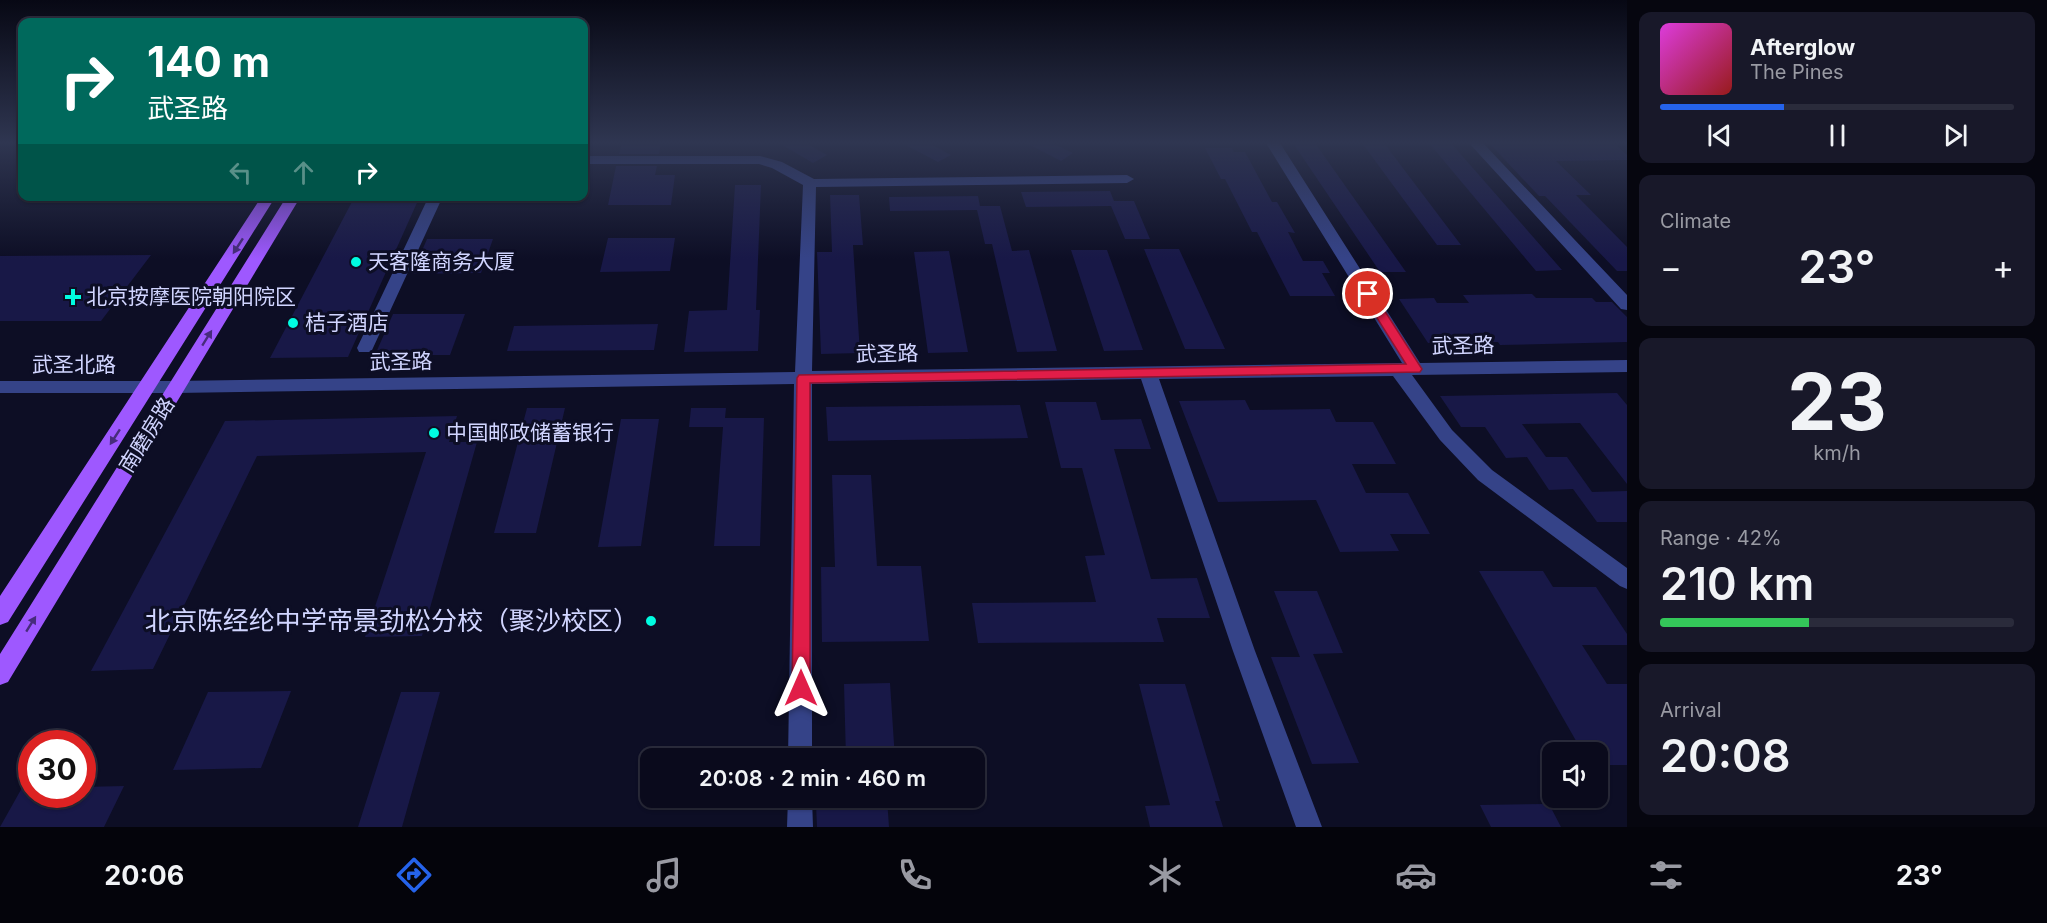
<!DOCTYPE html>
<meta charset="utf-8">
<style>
body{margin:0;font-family:Inter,"Noto Sans SC",sans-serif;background:#181829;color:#f1f3f6;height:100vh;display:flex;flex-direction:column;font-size:22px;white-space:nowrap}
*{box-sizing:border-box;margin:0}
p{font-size:20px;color:#999aa3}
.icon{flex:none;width:33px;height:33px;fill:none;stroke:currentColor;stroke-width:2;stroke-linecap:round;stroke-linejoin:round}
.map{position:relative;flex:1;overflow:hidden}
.details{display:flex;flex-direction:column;gap:12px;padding:12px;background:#06060f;width:420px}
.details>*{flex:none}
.banner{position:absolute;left:18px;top:18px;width:570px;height:183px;border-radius:12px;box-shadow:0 2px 4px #0004,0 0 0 2px #2a2b3b;background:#00695c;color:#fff;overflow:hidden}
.controls{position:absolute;left:1542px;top:742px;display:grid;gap:12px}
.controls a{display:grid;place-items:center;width:66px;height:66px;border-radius:12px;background:#0a0a1c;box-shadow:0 2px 4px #0004,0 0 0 2px #2a2b3b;font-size:30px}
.speed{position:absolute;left:18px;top:730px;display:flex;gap:12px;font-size:30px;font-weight:700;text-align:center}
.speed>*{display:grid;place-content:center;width:78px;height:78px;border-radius:50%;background:#0a0a1c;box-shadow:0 2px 4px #0004,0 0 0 2px #2a2b3b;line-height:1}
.speed .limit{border:9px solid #d22;background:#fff;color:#111}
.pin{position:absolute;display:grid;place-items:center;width:51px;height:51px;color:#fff;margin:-26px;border:3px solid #fff;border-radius:50%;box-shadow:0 2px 6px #0007}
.me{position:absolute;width:66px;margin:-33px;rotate:0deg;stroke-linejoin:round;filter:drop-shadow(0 0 4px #0008)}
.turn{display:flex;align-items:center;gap:21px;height:126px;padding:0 30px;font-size:27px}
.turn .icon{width:78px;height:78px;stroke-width:2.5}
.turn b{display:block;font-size:42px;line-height:51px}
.lanes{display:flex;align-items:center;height:57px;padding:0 30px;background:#0003;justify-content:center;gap:30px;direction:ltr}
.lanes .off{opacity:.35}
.big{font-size:45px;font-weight:600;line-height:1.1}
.details .widget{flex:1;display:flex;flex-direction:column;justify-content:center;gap:9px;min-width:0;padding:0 21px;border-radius:12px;background:#181829}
.details .dial{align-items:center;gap:0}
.dial b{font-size:78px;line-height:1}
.song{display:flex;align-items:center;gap:18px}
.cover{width:72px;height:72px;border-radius:9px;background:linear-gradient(135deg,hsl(300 70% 55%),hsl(0 70% 35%))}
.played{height:6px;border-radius:3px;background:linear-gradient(90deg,#2563eb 35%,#2a2b3b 35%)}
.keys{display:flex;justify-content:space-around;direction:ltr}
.heat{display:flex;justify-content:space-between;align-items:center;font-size:33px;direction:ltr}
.charge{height:9px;border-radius:4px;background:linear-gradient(90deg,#34c759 42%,#2a2b3b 0)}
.trip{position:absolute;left:640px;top:748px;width:345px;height:60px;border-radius:12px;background:#0a0a1c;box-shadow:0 2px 4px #0004,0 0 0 2px #2a2b3b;font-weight:600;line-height:60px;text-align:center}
.dock{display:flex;height:96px;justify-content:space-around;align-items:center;background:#04040b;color:#999aa3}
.dock .icon{width:42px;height:42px}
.dock .selected{color:#2563eb}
.dock b{font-size:27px;color:#f1f3f6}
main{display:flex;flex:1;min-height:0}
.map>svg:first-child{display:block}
</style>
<main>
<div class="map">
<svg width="1627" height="827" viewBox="0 0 1627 827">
<rect width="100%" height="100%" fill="#0d0e25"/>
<!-- building -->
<path fill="#181847" d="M622,143H661L659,154H619Z
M779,143H806L827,155L813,163Z
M902,143H929L951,155L938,162Z
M1026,143H1052L1073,153L1061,161Z
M1293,143H1315L1406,272H1380Z
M1362,143H1384L1461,245H1437Z
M1429,143H1451L1562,270L1536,271Z
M1489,143H1614L1627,155V160L1556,161L1591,195H1576L1627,247V271H1617L1545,196H1539Z
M1205,148H1232L1234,152H1245L1272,202H1277L1295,233L1288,232L1303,261H1323L1330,273H1322L1335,296H1290L1257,232H1252L1225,179H1221Z
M616,166H657L655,175H675L671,205H608Z
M735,185H761L756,310H760L758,351L684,352L689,311L727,310Z
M1110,191L1114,201H1134L1150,239H1125L1111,206L1026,207L1021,192Z
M830,195H859L863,245H853L860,353L821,354L817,252H832Z
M355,196H420L348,357L270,358Z
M978,196L980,206H1000L1012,251L1029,250L1057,351L1017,352L992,244H985L977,210L890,211L889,197Z
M608,238H675L670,271L600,272Z
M427,239H493L481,273L412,274Z
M1144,249H1179L1225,349H1185Z
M1071,250H1107L1143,350L1104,351Z
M949,251L968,352L928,353L914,252Z
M151,255L101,321H0V256Z
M1532,294L1536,298H1592L1596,302H1612L1627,317V342L1500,345L1498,342L1428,343L1399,299L1434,298L1437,303H1469L1463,295Z
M393,314H465L450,355H375Z
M658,324L654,350L507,351L514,326Z
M1617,393L1627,405V484L1580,423L1522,424L1546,457H1567L1592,492L1627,491V522H1597L1573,489L1549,490L1527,457L1506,458L1485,427H1461L1440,396Z
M1245,400L1250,410L1330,409L1336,422H1373L1396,464H1352L1366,493H1408L1430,534H1390L1399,551L1340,552L1316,500L1218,502L1179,401Z
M1045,402H1096L1101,420L1141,419L1151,449H1114L1151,579L1197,578L1210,618H1157L1164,642L978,643L972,603L1096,602L1085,556L1105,555L1082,468H1061Z
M1020,405L1028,438L828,441L826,407Z
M527,408H565L536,533H494Z
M691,408H726L725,418H764L760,546H714L723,427H689Z
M457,416L449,442H477L422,636L365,637L426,452L257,456L153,669L91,671L225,421Z
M621,419H659L641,546L598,547Z
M832,475H871L877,566H921L929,641L822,642L821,567H835Z
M1479,571H1543L1553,587H1596L1627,634V645H1582L1607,684H1627V765H1598V753H1583Z
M1274,591H1317L1343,653L1313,654L1359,763L1312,764L1271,657H1300Z
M890,683L895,759H846L844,684Z
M1139,684H1185L1220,801H1215L1223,827H1150L1145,806L1170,805Z
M291,691L261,768L173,770L208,692Z
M401,692H440L402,827H358Z
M32,770V795H82V787L124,786L104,827H0Z
M847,798H887L889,827H817L816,804H848Z
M1549,804L1561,827H1491L1480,805Z"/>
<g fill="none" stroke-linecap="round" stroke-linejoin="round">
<!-- minor -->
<path fill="#354388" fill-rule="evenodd" d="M1266,143H1280L1420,363L1627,360V372L1412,375L1452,430L1492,470L1627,568V589L1620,586L1478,480L1440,440L1393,376L1159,379L1255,651L1322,827H1296L1233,651L1141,379L812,384V759H788L794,384L176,393H0V381H176L795,372L803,185L772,168L759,164H584V156H760L782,162L814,179L1127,175L1134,179L1127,183L816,187L812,371L1402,363Z
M1469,143H1483L1627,295V310L1621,309Z
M429,196H443L373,348L371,352H359L357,348Z
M788,798H812L813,827H787Z"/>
<!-- major -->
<path fill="#9e58ff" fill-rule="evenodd" d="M262,196H276L8,622L0,625V596Z
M287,196H301L8,682L0,685V654Z"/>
</g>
<!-- one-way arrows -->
<defs><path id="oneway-solid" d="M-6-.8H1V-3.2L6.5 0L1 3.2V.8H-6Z" transform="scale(1.5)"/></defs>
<g fill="#472c7c">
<use href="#oneway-solid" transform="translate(238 246) rotate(123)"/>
<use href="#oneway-solid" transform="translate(207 338) rotate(-58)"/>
<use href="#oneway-solid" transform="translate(115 437) rotate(123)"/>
<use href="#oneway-solid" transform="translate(31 624) rotate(-58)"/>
</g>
<!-- sky -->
<linearGradient id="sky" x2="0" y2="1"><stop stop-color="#070814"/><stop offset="0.55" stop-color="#2f3651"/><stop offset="1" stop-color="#2f3651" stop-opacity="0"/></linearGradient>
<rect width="1627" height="259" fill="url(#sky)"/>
<!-- route -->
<path fill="#e11d48" stroke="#92132f" stroke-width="1.5" d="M1368,290L1372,291L1420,366L1422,369L1420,372L810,383V688L807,693L801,696L795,693L792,688L797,378L799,375L1406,364L1362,294Z"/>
<!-- markers -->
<g fill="#00fce1" stroke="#0d0e25" stroke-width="2">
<circle cx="356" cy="262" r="6"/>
<path d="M70 288h6v6h6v6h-6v6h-6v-6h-6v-6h6z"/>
<circle cx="293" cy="323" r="6"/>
<circle cx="434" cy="433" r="6"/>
<circle cx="651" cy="621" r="6"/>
</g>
<g text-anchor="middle" stroke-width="6" stroke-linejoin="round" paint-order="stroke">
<!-- poi labels -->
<g font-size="21" fill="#d1d5ff" stroke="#0d0e25" text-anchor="start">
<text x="368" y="269">天客隆商务大厦</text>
<text x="86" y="304">北京按摩医院朝阳院区</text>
<text x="305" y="330">桔子酒店</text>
<text x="446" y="440">中国邮政储蓄银行</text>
</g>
<!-- street labels -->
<g font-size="21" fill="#d1d5ff" stroke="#0d0e25">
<text transform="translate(1463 346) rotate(-1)" y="7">武圣路</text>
<text transform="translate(887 354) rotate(-1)" y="7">武圣路</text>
<text transform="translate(401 362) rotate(-1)" y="7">武圣路</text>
<text x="74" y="372">武圣北路</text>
<text transform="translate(147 435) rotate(-58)" y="7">南磨房路</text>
</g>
<!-- near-poi labels -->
<g font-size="26" fill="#d1d5ff" stroke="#0d0e25" text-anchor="end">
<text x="639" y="630">北京陈经纶中学帝景劲松分校（聚沙校区）</text>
</g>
</g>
</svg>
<div class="controls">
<a><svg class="icon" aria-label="sound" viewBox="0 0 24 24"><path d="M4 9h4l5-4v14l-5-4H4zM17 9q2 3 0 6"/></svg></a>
</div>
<div class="speed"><div class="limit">30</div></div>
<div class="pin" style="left:1368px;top:294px;background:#d93025"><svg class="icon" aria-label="arrive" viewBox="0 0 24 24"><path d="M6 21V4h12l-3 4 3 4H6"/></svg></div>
<svg class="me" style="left:801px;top:688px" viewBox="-20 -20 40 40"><path d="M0-17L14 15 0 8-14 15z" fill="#e11d48" stroke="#fff" stroke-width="4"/></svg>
<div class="trip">20:08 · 2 min · 460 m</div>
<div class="banner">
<div class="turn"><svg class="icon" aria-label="right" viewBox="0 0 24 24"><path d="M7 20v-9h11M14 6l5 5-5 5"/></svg><div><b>140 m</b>武圣路</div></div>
<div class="lanes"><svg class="icon off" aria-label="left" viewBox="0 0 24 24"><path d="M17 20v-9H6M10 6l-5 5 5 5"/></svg><svg class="icon off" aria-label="ahead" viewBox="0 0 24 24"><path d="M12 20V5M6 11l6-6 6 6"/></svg><svg class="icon" aria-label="right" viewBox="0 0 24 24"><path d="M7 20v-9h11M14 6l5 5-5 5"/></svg></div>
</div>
</div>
<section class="details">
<div class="widget">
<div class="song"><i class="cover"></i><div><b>Afterglow</b><p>The Pines</p></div></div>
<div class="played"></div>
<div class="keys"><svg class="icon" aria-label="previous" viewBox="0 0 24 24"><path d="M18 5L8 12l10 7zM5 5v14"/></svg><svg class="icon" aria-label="pause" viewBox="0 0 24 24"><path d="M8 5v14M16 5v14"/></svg><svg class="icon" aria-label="next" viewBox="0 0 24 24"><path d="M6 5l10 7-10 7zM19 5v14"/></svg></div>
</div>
<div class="widget"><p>Climate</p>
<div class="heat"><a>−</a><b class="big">23°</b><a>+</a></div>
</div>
<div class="widget dial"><b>23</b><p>km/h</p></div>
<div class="widget"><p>Range · 42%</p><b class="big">210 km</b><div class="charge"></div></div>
<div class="widget"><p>Arrival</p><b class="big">20:08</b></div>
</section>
</main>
<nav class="dock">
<b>20:06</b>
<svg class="icon selected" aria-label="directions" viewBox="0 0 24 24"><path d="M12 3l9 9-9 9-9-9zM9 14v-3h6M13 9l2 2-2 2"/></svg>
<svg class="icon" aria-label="music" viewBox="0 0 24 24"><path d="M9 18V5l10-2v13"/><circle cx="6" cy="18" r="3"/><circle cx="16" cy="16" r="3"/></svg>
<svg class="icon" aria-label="phone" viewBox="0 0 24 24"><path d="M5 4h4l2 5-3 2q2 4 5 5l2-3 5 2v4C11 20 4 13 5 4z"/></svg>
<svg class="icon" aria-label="climate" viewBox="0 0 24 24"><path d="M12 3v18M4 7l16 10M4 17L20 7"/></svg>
<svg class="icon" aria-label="car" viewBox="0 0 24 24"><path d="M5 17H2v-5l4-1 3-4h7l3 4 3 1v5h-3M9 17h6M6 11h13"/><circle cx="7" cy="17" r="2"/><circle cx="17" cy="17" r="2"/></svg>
<svg class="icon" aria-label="filters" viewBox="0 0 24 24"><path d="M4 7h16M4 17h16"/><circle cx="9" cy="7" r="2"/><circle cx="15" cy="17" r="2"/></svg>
<b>23°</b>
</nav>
